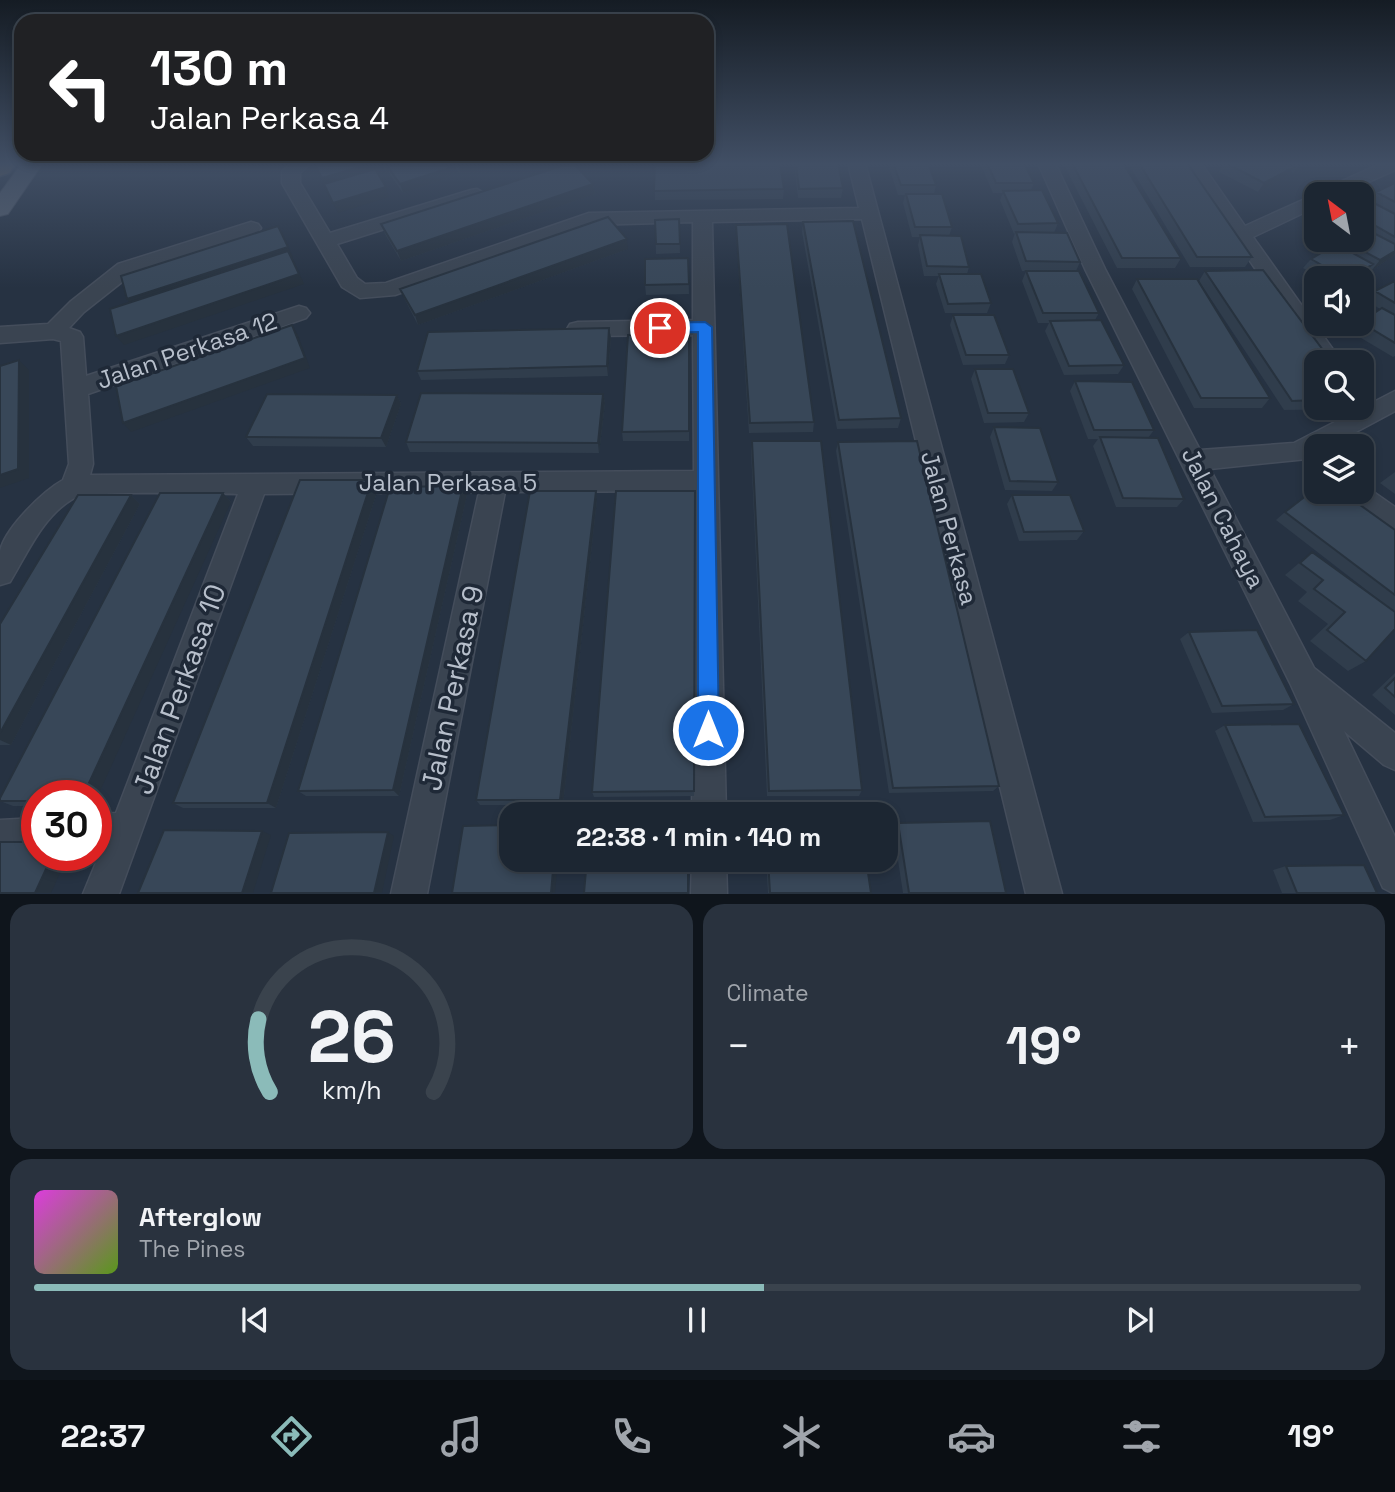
<!DOCTYPE html>
<meta charset="utf-8">
<style>
body{margin:0;font-family:"Space Grotesk",sans-serif;background:#29323e;color:#f1f3f6;height:100vh;display:flex;flex-direction:column;font-size:26px;white-space:nowrap}
*{box-sizing:border-box;margin:0}
p{font-size:23px;color:#a0a5ac}
.icon{flex:none;width:38px;height:38px;fill:none;stroke:currentColor;stroke-width:2;stroke-linecap:round;stroke-linejoin:round}
.map{position:relative;height:894px;overflow:hidden}
.details{display:flex;flex-direction:column;gap:10px;padding:10px;background:#0f151c;flex:1}
.details>*{flex:none}
.top-card{position:absolute;left:14px;top:14px;width:700px;height:147px;border-radius:21px;box-shadow:0 4px 10px #0003,0 0 0 2px #3a434d;background:#202124;color:#fff;overflow:hidden}
.needle{width:46px;rotate:328deg}
.controls{position:absolute;left:1304px;top:182px;display:grid;gap:14px}
.controls a{display:grid;place-items:center;width:70px;height:70px;border-radius:14px;background:#1c2632;box-shadow:0 4px 10px #0003,0 0 0 2px #3a434d;font-size:35px}
.speed{position:absolute;left:21px;top:780px;display:flex;gap:14px;font-size:35px;font-weight:700;text-align:center}
.speed>*{display:grid;place-content:center;width:91px;height:91px;border-radius:50%;background:#1c2632;box-shadow:0 4px 10px #0003,0 0 0 2px #3a434d;line-height:1}
.speed .limit{border:10px solid #d22;background:#fff;color:#111}
.pin{position:absolute;display:grid;place-items:center;width:60px;height:60px;color:#fff;margin:-30px;border:4px solid #fff;border-radius:50%;box-shadow:0 2px 7px #0007}
.me{position:absolute;width:77px;margin:-38px;rotate:0deg;stroke-linejoin:round;filter:drop-shadow(0 0 5px #0008)}
.turn{display:flex;align-items:center;gap:24px;height:147px;padding:0 21px;font-size:32px}
.turn .icon{width:91px;height:91px;stroke-width:2.5}
.turn b{display:block;font-size:49px;line-height:60px}
.big{font-size:52px;font-weight:700;line-height:1.1}
.details .tile{flex:1;display:flex;flex-direction:column;justify-content:center;gap:10px;min-width:0;padding:0 24px;border-radius:21px;background:#29323e}
.details .dial{align-items:center;gap:0}
.dial svg{height:182px;overflow:visible;fill:none;stroke:#3a434d;stroke-width:7;stroke-linecap:round;text-anchor:middle}
.dial text{fill:#f1f3f6;stroke:none}
.song{display:flex;align-items:center;gap:21px}
.cover{width:84px;height:84px;border-radius:10px;background:linear-gradient(135deg,hsl(300 70% 55%),hsl(90 70% 35%))}
.played{height:7px;border-radius:4px;background:linear-gradient(90deg,#8bbbb9 55%,#3a434d 55%)}
.keys{display:flex;justify-content:space-around;direction:ltr}
.heat{display:flex;justify-content:space-between;align-items:center;font-size:38px;direction:ltr}
.details .tiles{flex:1;display:grid;gap:10px;grid-template-columns:1fr 1fr}
.tile:last-child{grid-column:span 2}
.trip{position:absolute;left:499px;top:802px;width:399px;height:70px;border-radius:21px;background:#1c2632;box-shadow:0 4px 10px #0003,0 0 0 2px #3a434d;font-weight:700;line-height:70px;text-align:center}
.menu{display:flex;height:112px;justify-content:space-around;align-items:center;background:#0b0f14;color:#a0a5ac}
.menu .icon{width:49px;height:49px}
.menu .on{color:#8bbbb9}
.menu b{font-size:32px;color:#f1f3f6}
.map>svg:first-child{display:block}
</style>
<div class="map">
<svg width="1395" height="894" viewBox="0 0 1395 894">
<rect width="100%" height="100%" fill="#263242"/>
<g fill="none" stroke-linecap="round" stroke-linejoin="round">
<!-- minor casing -->
<g stroke="#444d5b" stroke-width="3">
<path id="minor" d="M291,163H311L300,173V183L330,233L471,190L477,189L486,194L483,198L337,244L357,278L365,284L386,283L589,213L859,208L848,163H865L1062,894H1026L862,219L712,222L726,814H692L694,491L505,492L427,894H391L479,492L264,494L119,894H83L102,848H96V814L116,813L238,494C209,494 90,489 71,500C42,518 27,554 10,582L0,585C0,575 0,562 0,551C5,528 43,491 63,480L69,464L61,341L53,339L0,343V327L48,324L70,302L118,264L251,222L258,224L261,228L258,232L132,274L84,312L69,328L80,332L83,337L86,376L299,306L306,308L310,313L306,318L88,394L93,464L90,475L694,471L693,335L578,336L570,334L567,329L570,324L578,322L693,320V222L591,225L395,295L360,298L342,287L282,183V171Z
M1038,163H1055L1105,269L1200,450L1294,443L1395,391V411L1330,446H1316V454L1307,459L1210,469L1314,668L1395,733V770L1384,765L1344,731L1395,837V894L1383,888L1290,683L1085,269Z
M1183,163H1201L1245,226L1316,194V207L1253,237L1342,362H1319Z
M1382,163H1395V170L1342,194H1319L1322,190Z
M1362,484L1395,507V533C1378,527 1349,508 1341,492H1362Z
M37,818V852L0,854V820Z
M692,859H726L727,894H691Z"/>
</g>
<!-- major casing -->
<g stroke="#444d5b" stroke-width="2">
<path id="major" d="M22,163H43L8,214L0,216V193Z"/>
</g>
<!-- highway casing -->
<g stroke="#454f5c" stroke-width="3">
<path id="highway" d="M0,163H16L9,173L0,176Z"/>
</g>
<!-- minor -->
<use href="#minor" fill="#3a4451" fill-rule="evenodd"/>
<!-- major -->
<use href="#major" fill="#596371" fill-rule="evenodd"/>
<!-- highway -->
<use href="#highway" fill="#776a57" fill-rule="evenodd"/>
</g>
<!-- wall -->
<path fill="#303d4c" d="M381,163H445L451,177L403,193L391,176L389,172L387,173Z
M453,163H504L461,175Z
M603,163H780L784,189L783,199L655,200V164H604Z
M794,163H838L843,188L841,198H798Z
M890,163H928L936,185L934,194L952,227L949,236L969,267L967,274L991,303L987,313H945L936,284L939,276H924L918,245L920,237H912L903,203L905,195H898L889,167Z
M980,163H1024L1034,183L1031,190L1058,223L1054,233L1080,262L1076,271L1099,313L1095,320L1124,365L1118,374L1064,375L1045,331L1049,323H1038L1022,281L1026,271H1022L1012,242L1015,233L1014,234L1000,200L1003,193H993Z
M1063,163H1123L1181,258L1175,268H1117Z
M1128,163H1187L1252,257L1245,267H1190Z
M1224,163H1325L1293,173L1291,171L1287,177L1258,192L1219,172Z
M1395,183V254L1392,257L1372,270L1369,268L1364,274L1358,278H1320L1303,268L1311,259L1337,245L1341,240H1362V206L1370,202H1369L1376,192Z
M593,184L595,194L401,261L385,234L381,224Z
M679,219L680,253L656,254L655,220Z
M803,222L901,418L898,428L837,429L802,232Z
M736,225L814,422L813,432L749,433L736,234Z
M628,249L418,325L404,298L400,289Z
M688,258L689,294L646,295L645,285Z
M1205,271L1316,362V408H1351L1350,409L1284,410L1199,281Z
M1137,279L1270,398L1262,408H1194L1132,289Z
M1395,281V356L1393,357L1351,332L1358,324H1362V321L1380,309L1366,300L1375,291Z
M953,315L1009,355L1005,364L963,365L950,325Z
M609,328L611,338L608,376L421,380L417,371Z
M689,334V441H623L622,432Z
M975,369L1029,413L1024,422L984,423L971,379Z
M1075,381L1154,430L1148,438L1184,499L1177,507H1116L1093,446L1098,439H1088L1070,391Z
M603,394L605,403L599,453L410,452L406,442Z
M397,395L401,404L386,447L253,446L246,437Z
M994,427L1058,482L1052,491L1005,490L990,437Z
M752,441L862,790L859,796H767L751,451Z
M838,442L999,786L993,791L889,793L836,451Z
M1395,472V494L1380,483Z
M463,486L467,495L399,796H306L298,791Z
M378,489L276,808H183L173,803Z
M596,491L597,500L563,805H480L476,800Z
M695,491L694,796L594,797L592,792Z
M223,493L231,502L37,796V806H13L0,801Z
M131,495L140,504L11,745H0V624Z
M1012,495L1084,531L1077,540L1019,541L1007,504Z
M1285,512L1395,530V612L1276,520Z
M1312,552L1395,612L1366,661L1348,671L1310,641L1328,624L1298,601L1307,592L1285,575Z
M1189,632L1294,704L1283,710L1212,713L1180,639Z
M1395,673V715L1372,695Z
M1225,725L1344,815L1330,820L1253,822L1215,731Z
M898,823L1006,893H903L893,828Z
M766,859H866L871,893H768Z
M1286,866L1377,893H1282L1273,870Z"/>
<!-- shaded-wall -->
<path fill="#27323e" d="M384,163H419L388,167L389,172L387,173Z
M468,163H504L461,175L458,165Z
M1300,163H1325L1293,173Z
M370,164L373,174L326,188L322,178Z
M1294,167L1287,177L1258,192L1264,183Z
M449,168L451,177L403,193L400,184Z
M593,184L595,194L401,261L397,251Z
M386,187L389,197L338,213L333,203Z
M278,226L293,257H292L304,284L124,345L116,336L135,309L127,299Z
M627,239L628,249L418,325L415,315Z
M1395,251V254L1392,257L1372,270L1380,260Z
M1373,264L1364,274L1358,278H1350Z
M292,325L298,335L310,368L131,432L123,423Z
M609,328L611,338L608,376L607,366Z
M19,360L29,370V478L0,488V475Z
M603,394L605,403L599,453L598,443Z
M397,395L401,404L386,447L381,438Z
M372,480L378,489L276,808L267,803Z
M463,486L467,495L399,796L393,790Z
M596,491L597,500L563,805L560,800Z
M223,493L231,502L96,800V796H83Z
M131,495L140,504L11,745L0,740V733Z
M262,831L271,835L253,893H242Z
M388,832L394,836L382,893H374Z
M52,856H68L51,893H35Z
M554,859H558L555,893H551Z"/>
<!-- building -->
<path fill="#384758" stroke="#27323e" stroke-width="2" d="M314,163H369L370,164L322,178Z
M401,163H445L449,168L400,184L388,167Z
M571,163H573L593,184L397,251L381,224Z
M655,163H780L784,189L654,191Z
M796,163H838L843,188L799,189Z
M893,163H928L936,185H901Z
M987,163H1024L1034,183H996Z
M1072,163H1123L1181,258H1122Z
M1139,163H1187L1252,257H1197Z
M1226,163H1285L1294,167L1264,183Z
M375,169L386,187L333,203L324,184Z
M1395,183V202L1376,192Z
M1042,190L1058,223L1018,224L1003,191Z
M906,194H942L952,227H915Z
M1372,202L1395,214V237L1362,218V206Z
M608,217L627,239L415,315L400,289Z
M679,219L680,244H656L655,220Z
M853,221L901,418L839,420L803,222Z
M787,224L814,422L750,423L736,225Z
M278,226L288,247L127,299L121,276Z
M1362,227L1395,244V251L1380,260L1343,240H1362Z
M1016,232L1067,233L1080,262L1026,261Z
M920,235L961,236L969,267L927,266Z
M1336,244L1373,264L1350,278H1345L1311,259Z
M288,251L299,274L116,336L110,309Z
M688,258L689,284L645,285V259Z
M1263,270L1332,362H1316V400L1292,401L1205,271Z
M1026,271H1079L1099,313H1043Z
M939,274H981L991,303L948,304Z
M1137,279H1197L1270,398H1201Z
M1395,281V303L1375,291Z
M1382,308L1395,315V343L1362,323V321Z
M953,315H994L1009,355H966Z
M1101,320L1124,365L1069,366L1050,321Z
M292,325L305,358L123,423L116,386Z
M609,328L607,366L417,371L428,332Z
M689,334V431L622,432L628,335Z
M19,360L18,469L0,475V366Z
M975,369H1013L1029,413H988Z
M1075,381L1132,382L1154,430H1094Z
M421,393L603,394L598,443L406,442Z
M267,394L397,395L381,438L246,437Z
M994,427L1040,428L1058,482L1010,481Z
M1100,437L1158,438L1184,499L1123,498Z
M752,441H821L862,790L769,791Z
M917,441L999,786L893,788L838,442Z
M300,480H372L267,803H173Z
M463,486L393,790L298,791L390,487Z
M1316,488V492H1342L1395,530V595L1285,512Z
M530,491H596L560,800H476Z
M616,491H695L694,791L592,792Z
M160,493H223L83,796H37V801H0V798Z
M78,495H131L0,733V624Z
M1012,495H1070L1084,531L1024,532Z
M1312,552L1395,612V629L1366,661L1327,630L1345,612L1314,589L1323,580L1300,563Z
M1257,630L1294,704L1222,706L1189,632Z
M1395,678V697L1385,688Z
M1299,724L1344,815L1265,817L1225,725Z
M990,821L1006,893H909L898,823Z
M511,825V859H554L551,893H452L463,826Z
M164,830L262,831L242,893H138Z
M388,832L374,893H271L289,833Z
M0,842H37V856H52L35,893H0Z
M587,859H688V893H584Z
M768,859H866L871,893H770Z
M1364,865L1377,893H1297L1286,866Z"/>
<!-- sky -->
<linearGradient id="sky" x2="0" y2="1"><stop stop-color="#151c24"/><stop offset="0.57" stop-color="#414f65"/><stop offset="1" stop-color="#414f65" stop-opacity="0"/></linearGradient>
<rect width="1395" height="288" fill="url(#sky)"/>
<!-- route -->
<path fill="#1a73e8" stroke="#114b97" stroke-width="2" d="M705,322L712,327L719,730L716,738L708,741L701,738L698,730V332L660,333L653,328L660,323Z"/>
<g text-anchor="middle" stroke-width="7" stroke-linejoin="round" paint-order="stroke">
<!-- street labels -->
<g font-size="24" fill="#b7bfcb" stroke="#1f2937">
<text transform="translate(187 351) rotate(-19)" y="8">Jalan Perkasa 12</text>
<text x="448" y="491">Jalan Perkasa 5</text>
<text transform="translate(1223 518) rotate(63)" y="8">Jalan Cahaya</text>
<text transform="translate(949 528) rotate(75)" y="8">Jalan Perkasa</text>
</g>
<!-- near-street labels -->
<g font-size="28" fill="#b7bfcb" stroke="#1f2937">
<text transform="translate(452 688) rotate(-78)" y="10">Jalan Perkasa 9</text>
<text transform="translate(179 689) rotate(-70)" y="10">Jalan Perkasa 10</text>
</g>
</g>
</svg>
<div class="controls">
<a><svg class="needle" viewBox="-14 -14 28 28"><path d="M0-13l5 13h-10z" fill="#e53935"/><path d="M0 13l5-13h-10z" fill="#a0a5ac"/></svg></a>
<a><svg class="icon" aria-label="sound" viewBox="0 0 24 24"><path d="M4 9h4l5-4v14l-5-4H4zM17 9q2 3 0 6"/></svg></a>
<a><svg class="icon" aria-label="search" viewBox="0 0 24 24"><circle cx="10" cy="10" r="6"/><path d="M15 15l6 6"/></svg></a>
<a><svg class="icon" aria-label="layers" viewBox="0 0 24 24"><path d="M12 4l9 5-9 5-9-5zM3 14l9 5 9-5"/></svg></a>
</div>
<div class="speed"><div class="limit">30</div></div>
<div class="pin" style="left:660px;top:328px;background:#d93025"><svg class="icon" aria-label="arrive" viewBox="0 0 24 24"><path d="M6 21V4h12l-3 4 3 4H6"/></svg></div>
<svg class="me" style="left:708px;top:730px" viewBox="-20 -20 40 40"><circle r="17" fill="#1a73e8" stroke="#fff" stroke-width="3"/><path d="M0-11L8 9 0 5-8 9z" fill="#fff"/></svg>
<div class="trip">22:38 · 1 min · 140 m</div>
<div class="top-card">
<div class="turn"><svg class="icon" aria-label="left" viewBox="0 0 24 24"><path d="M17 20v-9H6M10 6l-5 5 5 5"/></svg><div><b>130 m</b>Jalan Perkasa 4</div></div>
</div>
</div>
<section class="details">
<div class="tiles">
<div class="tile dial"><svg viewBox="0 0 100 80">
<path d="M14 69A42 42 0 1 1 86 69"/>
<path d="M14 69A42 42 0 0 1 9 37" stroke="#8bbbb9"/>
<text x="50" y="56" font-size="32" font-weight="700">26</text>
<text x="50" y="72" font-size="11">km/h</text>
</svg></div>
<div class="tile"><p>Climate</p>
<div class="heat"><a>−</a><b class="big">19°</b><a>+</a></div>
</div>
<div class="tile">
<div class="song"><i class="cover"></i><div><b>Afterglow</b><p>The Pines</p></div></div>
<div class="played"></div>
<div class="keys"><svg class="icon" aria-label="previous" viewBox="0 0 24 24"><path d="M18 5L8 12l10 7zM5 5v14"/></svg><svg class="icon" aria-label="pause" viewBox="0 0 24 24"><path d="M8 5v14M16 5v14"/></svg><svg class="icon" aria-label="next" viewBox="0 0 24 24"><path d="M6 5l10 7-10 7zM19 5v14"/></svg></div>
</div>
</div>
</section>
<nav class="menu">
<b>22:37</b>
<svg class="icon on" aria-label="directions" viewBox="0 0 24 24"><path d="M12 3l9 9-9 9-9-9zM9 14v-3h6M13 9l2 2-2 2"/></svg>
<svg class="icon" aria-label="music" viewBox="0 0 24 24"><path d="M9 18V5l10-2v13"/><circle cx="6" cy="18" r="3"/><circle cx="16" cy="16" r="3"/></svg>
<svg class="icon" aria-label="phone" viewBox="0 0 24 24"><path d="M5 4h4l2 5-3 2q2 4 5 5l2-3 5 2v4C11 20 4 13 5 4z"/></svg>
<svg class="icon" aria-label="climate" viewBox="0 0 24 24"><path d="M12 3v18M4 7l16 10M4 17L20 7"/></svg>
<svg class="icon" aria-label="car" viewBox="0 0 24 24"><path d="M5 17H2v-5l4-1 3-4h7l3 4 3 1v5h-3M9 17h6M6 11h13"/><circle cx="7" cy="17" r="2"/><circle cx="17" cy="17" r="2"/></svg>
<svg class="icon" aria-label="filters" viewBox="0 0 24 24"><path d="M4 7h16M4 17h16"/><circle cx="9" cy="7" r="2"/><circle cx="15" cy="17" r="2"/></svg>
<b>19°</b>
</nav>
